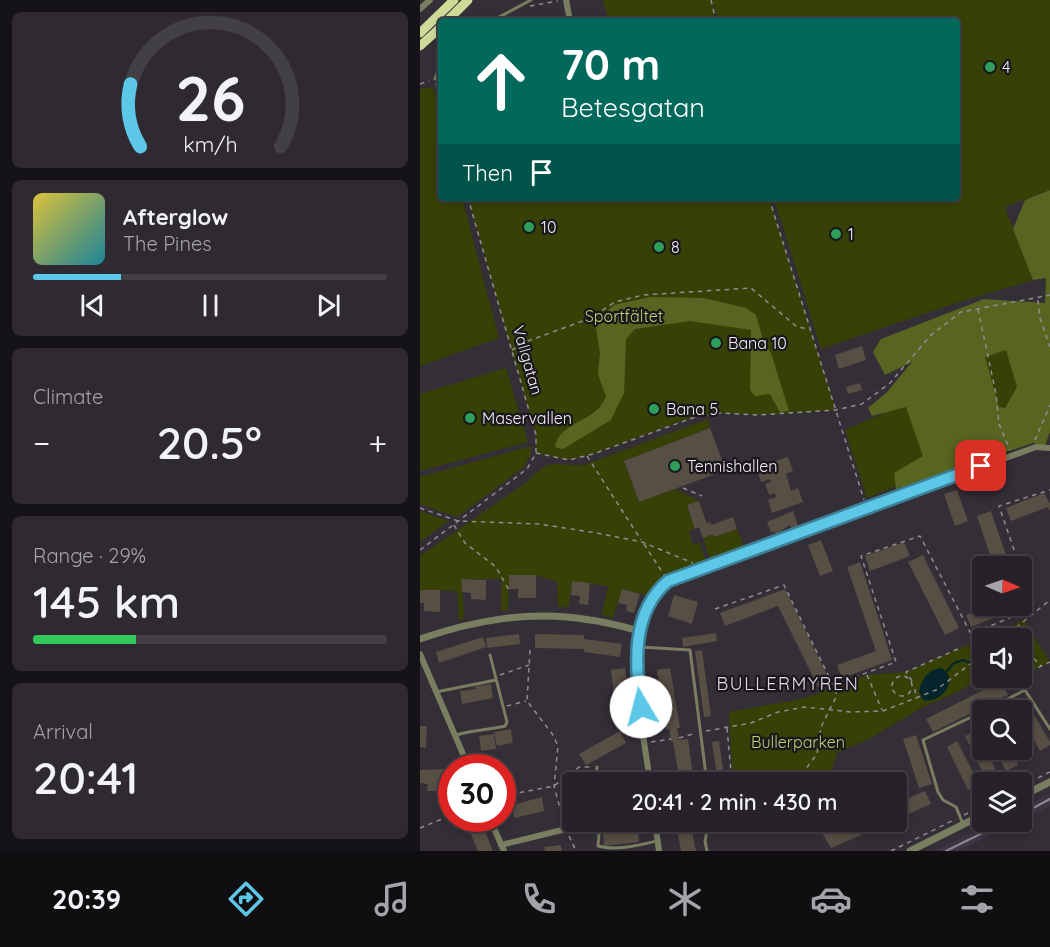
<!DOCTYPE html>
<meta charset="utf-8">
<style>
body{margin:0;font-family:Quicksand,sans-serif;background:#2f2a31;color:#f1f3f6;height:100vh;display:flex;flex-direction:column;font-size:22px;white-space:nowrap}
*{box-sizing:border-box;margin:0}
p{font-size:20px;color:#a4a4a8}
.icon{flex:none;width:33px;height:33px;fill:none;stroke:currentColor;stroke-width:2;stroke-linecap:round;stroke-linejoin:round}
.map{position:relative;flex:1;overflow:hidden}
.sheet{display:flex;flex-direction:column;gap:12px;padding:12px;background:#151317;width:420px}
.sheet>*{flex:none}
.top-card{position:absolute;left:18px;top:18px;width:522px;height:183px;border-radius:6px;box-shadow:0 3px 9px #0003,0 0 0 2px #433f46;background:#00695c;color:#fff;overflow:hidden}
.needle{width:39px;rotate:92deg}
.controls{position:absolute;left:552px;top:556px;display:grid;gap:12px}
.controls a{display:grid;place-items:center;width:60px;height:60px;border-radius:6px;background:#272229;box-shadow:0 3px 9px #0003,0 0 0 2px #433f46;font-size:30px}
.speed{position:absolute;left:18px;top:754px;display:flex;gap:12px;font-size:30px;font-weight:700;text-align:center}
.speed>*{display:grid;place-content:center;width:78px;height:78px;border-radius:50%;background:#272229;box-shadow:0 3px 9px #0003,0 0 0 2px #433f46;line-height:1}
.speed .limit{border:9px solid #d22;background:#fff;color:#111}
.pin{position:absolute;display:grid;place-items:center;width:51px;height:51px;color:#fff;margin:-26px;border-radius:12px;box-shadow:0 3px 9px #0006}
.me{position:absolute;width:66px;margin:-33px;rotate:352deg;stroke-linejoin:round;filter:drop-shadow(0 0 4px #0008)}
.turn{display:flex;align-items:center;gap:21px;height:126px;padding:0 24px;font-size:27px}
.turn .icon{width:78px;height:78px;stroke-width:2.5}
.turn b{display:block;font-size:42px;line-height:51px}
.then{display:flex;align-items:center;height:57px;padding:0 24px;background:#0003;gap:12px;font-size:22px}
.big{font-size:45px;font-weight:600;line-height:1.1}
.sheet .widget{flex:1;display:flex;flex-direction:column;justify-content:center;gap:9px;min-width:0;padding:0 21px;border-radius:9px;background:#2f2a31}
.sheet .dial{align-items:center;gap:0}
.dial svg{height:156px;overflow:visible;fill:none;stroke:#433f46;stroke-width:7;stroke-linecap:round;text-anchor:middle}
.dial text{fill:#f1f3f6;stroke:none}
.song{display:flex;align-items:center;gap:18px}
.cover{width:72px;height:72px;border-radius:9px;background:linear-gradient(135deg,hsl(50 70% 55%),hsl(190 70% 35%))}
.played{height:6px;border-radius:3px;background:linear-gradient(90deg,#5dc7e8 25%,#433f46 25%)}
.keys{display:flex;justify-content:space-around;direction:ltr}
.heat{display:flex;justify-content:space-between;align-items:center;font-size:33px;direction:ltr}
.charge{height:9px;border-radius:4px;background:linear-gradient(90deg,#34c759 29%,#433f46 0)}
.trip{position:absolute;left:142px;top:772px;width:345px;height:60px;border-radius:6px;background:#272229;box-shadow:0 3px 9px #0003,0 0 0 2px #433f46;font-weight:600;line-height:60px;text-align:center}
.tabs{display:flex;height:96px;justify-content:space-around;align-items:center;background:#100e10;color:#a4a4a8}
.tabs .icon{width:42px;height:42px}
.tabs .active{color:#5dc7e8}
.tabs b{font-size:27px;color:#f1f3f6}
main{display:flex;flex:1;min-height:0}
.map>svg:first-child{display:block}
</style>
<main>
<section class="sheet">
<div class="widget dial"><svg viewBox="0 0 100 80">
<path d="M14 69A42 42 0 1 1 86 69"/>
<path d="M14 69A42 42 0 0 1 9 37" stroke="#5dc7e8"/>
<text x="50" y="56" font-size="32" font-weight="700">26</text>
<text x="50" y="72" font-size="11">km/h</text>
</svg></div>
<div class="widget">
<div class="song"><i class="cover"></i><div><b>Afterglow</b><p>The Pines</p></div></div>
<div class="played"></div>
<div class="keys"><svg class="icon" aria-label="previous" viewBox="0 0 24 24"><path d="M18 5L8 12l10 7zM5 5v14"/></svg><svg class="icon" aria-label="pause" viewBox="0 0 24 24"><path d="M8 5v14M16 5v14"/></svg><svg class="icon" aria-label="next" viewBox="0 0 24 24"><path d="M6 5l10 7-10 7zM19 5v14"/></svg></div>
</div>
<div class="widget"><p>Climate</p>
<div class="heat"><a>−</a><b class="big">20.5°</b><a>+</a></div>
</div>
<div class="widget"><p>Range · 29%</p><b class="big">145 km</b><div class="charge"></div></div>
<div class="widget"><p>Arrival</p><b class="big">20:41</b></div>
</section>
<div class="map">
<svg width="630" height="851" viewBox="0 0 630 851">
<rect width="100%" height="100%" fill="#342e37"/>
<!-- built -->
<path fill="#3f3545" d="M630,793V806L602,820V808Z
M573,822H597L538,851H514Z"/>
<!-- green -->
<path fill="#374105" d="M183,0H291L296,21H189Z
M292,0H630V190L585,207L613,280L533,304L401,349L354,198H537V21H298Z
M13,87L21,118V198H42L79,338L0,366V89Z
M48,198H349L416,410L338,415L302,413L278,415L173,454L149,460L116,453V435Z
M586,333L615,419L580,449L544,346Z
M86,368L108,442L0,471V394Z
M488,403L512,472L447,498L425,430Z
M288,419L290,428L204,461L219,502L255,489L279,501L267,505L275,529L269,531L273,545L279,542L286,561L238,583L229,596L202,589L193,618L182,615L188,586L152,581L149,607H138L137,582L116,575H89L88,611H81V579H42L44,619L39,620L37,591L0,590V556L107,482C132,455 132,467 164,465Z
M111,446V454L103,468L37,517L0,504V477Z
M0,511L28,521L0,542Z
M317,529L324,547L290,560L283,538L293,534L294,537Z
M604,620L630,662L602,675V639H562V677L538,692L501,708L451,738L417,753L407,783H313L309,712L386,698L447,675L486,672Z"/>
<!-- forest -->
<path fill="#586521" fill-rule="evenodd" d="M630,190V431L625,446L613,443L476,489L474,473L503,456L486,407L452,416L448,408L467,392L492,362L465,375L453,352L461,339L564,299L625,303L626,278L613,280L593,229L605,200ZM586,350L597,387L585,408L579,407L565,357Z
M230,297L284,298L326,308L336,315L344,343L351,353L369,411L360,412L350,394L335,396L330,390L331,330L270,321L215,329L206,339L204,393L191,420L143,449L135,447C138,426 165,422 178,409C181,406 184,400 186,397L178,374L180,353L175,322L194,305Z"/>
<!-- water -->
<path fill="#06242b" d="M521,668C541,678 521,705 503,700L499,691C502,678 508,670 521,668Z"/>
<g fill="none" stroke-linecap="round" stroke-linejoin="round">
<!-- stream -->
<path stroke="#06242b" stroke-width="2" d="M602,644L606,643
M527,671L534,663L543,660L562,667"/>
</g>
<!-- building -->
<path fill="#574e44" d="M442,346L446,360L419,369L415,355Z
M440,383L442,390L428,394L426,387Z
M290,428L306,470L219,502L204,461Z
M368,457L373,471L366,474L371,491L378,488L383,502L352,513L348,500L356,497L355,493L349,495L345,484L351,482L350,479L341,482L336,467Z
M537,490L548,521L535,526L524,494Z
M624,493L630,504V511L628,507L591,521L586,508Z
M279,501L287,524L290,522L291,525L313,517L317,529L294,537L293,534L283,538L279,527L275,529L267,505Z
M373,511L378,525L371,528L370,525L356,534L354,531L351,533L347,522Z
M571,511L590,567H574L557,516Z
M401,540L413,571L400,576L388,545Z
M484,542L490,556L450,571L445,556Z
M503,555L539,628L525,635L488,562Z
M440,562L472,660L422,678L417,665L456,651L427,567Z
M89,575H116V598H98V589H89Z
M41,579L66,580V600L51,599V593L42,592Z
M152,581L170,583L168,605L159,604L160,596L151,595Z
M202,589L220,594L214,613L206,611L207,605L198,603Z
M365,589L410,681L398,687L358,606L305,626L300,613Z
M0,590H20V612L4,611V603H0Z
M254,595L278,602L272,624L248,616Z
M568,606H587L589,612L551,627L546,615Z
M296,633L297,641L263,647L262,638Z
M99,634L100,644L67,648L66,638Z
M115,634L164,635V639L202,644L200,657L164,652V649L115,648Z
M63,637L66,647L19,663L16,652Z
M282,650L291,716L284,717L275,651Z
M205,668L211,712L196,714L191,670Z
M250,668L260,728H257L259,740L268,739L274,783H260L253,741L251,742L249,729L246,730L237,670Z
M581,681L588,695L513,732L506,719Z
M71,684L73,698L42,704L40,691L56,689L55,686Z
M605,699L630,742V745L620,751L602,719V711H597L594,706Z
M0,726H7L6,748L0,747Z
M91,729L93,743L77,746L74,732Z
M200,731L206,743L166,765L159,754Z
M556,731L562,744V750H566L578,775L567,781L545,736Z
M74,734L76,749L61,751L59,736Z
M496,735L512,784L499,788L483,739Z
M299,741L305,783H298L292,742Z
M537,741L559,784L548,790L527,747Z
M576,750H590L598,765L586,771Z
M24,769L23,791H7L8,784L0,783V770Z
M505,791L511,804L477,819V803Z
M122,797L124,811L94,818L92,805Z
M60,819L73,851H58L47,825Z
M429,822H471L411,848L402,833Z
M218,830L219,842L184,846L183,833Z
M272,832L276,851H261L258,834Z
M141,845L142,851H125L124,847Z"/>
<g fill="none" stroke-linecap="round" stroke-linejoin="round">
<!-- path -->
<path stroke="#918c93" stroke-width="1.5" stroke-dasharray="4.5 4.5" stroke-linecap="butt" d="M291,0L296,21
M110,6L138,1
M16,83L21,106
M0,84L9,81
M349,198L444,500
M618,300L620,318L630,347
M558,309L576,394L579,424L590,450
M92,350L108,341L171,318L195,302L223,295L331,288L377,327L390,329
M615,440L630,405
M116,453L149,460L173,454L278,416L302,413L338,415L416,410L442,404L470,383L510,336L541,312L630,295
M167,456L221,540
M263,488L282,496
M0,508L38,521L119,524L177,533L222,542L273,563
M34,525L45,543L76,567L89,590
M224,544L246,578
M0,550L107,469L116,453V435L48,198
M600,567L579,506L630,490
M295,609L364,585L413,685L476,662L441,556L500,536L551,634L599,614L607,605L602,573
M598,627L605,649L621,666
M582,639L630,600
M110,650L107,701L133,735L138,746L134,786L144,823
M603,674L605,650
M80,675L109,665
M447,675L462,710
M602,675L630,662
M472 686a10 10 0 1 1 20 0a10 10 0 1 1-20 0Z
M602,678L604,686
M492,681L486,672L540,648
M495,689L496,699
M87,706L106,701
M307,728L312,783
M286,731L331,723L358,712L385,707L430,712L463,711L516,690L562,655
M259,738L276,733
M231,742L251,739
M365,783L385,770L397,754L401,727L416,697V686
M602,786L630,772
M82,796L134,786L159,767H173
M544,815L562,806
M0,828L32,815
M149,836L156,851
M471,851L534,820"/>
<!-- service -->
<path stroke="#797e61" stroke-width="3" d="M72,21L111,0
M15,79L21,63
M220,647L270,650L287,783
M16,692L76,680
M564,711L605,690L630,729
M36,735C52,730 68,730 85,726L87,722L70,655
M175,783L177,767
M180,822L178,846C195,851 220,845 237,841
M543,824L536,807L523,800L518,792L503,740L562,712
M287,851L285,841L289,822"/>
<!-- minor -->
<path stroke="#797e61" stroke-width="6" d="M146,0L150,21
M0,9L10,0
M0,654L49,768
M230,783C223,723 192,609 260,575L616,447L630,448
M70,819L84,851
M235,822L239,851
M81,845L146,829"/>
<!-- tertiary -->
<path stroke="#797e61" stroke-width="7" d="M0,639C55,620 111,610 170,620C187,622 204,627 220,631
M602,796L630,782
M490,851L562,815"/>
<!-- trunk -->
<path stroke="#cfda99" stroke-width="9" d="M27,21L48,0
M0,33L34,0
M0,46L21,27"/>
<!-- rail -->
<path stroke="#8e8990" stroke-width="2" d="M602,814L630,799
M526,851L585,822"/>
</g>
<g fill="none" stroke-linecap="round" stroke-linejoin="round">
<!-- route casing -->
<g stroke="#3c8197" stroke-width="15">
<path id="route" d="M221,707C215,665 211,612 248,581L561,466"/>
</g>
<!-- route -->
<use href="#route" stroke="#5dc7e8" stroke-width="10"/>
</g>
<!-- markers -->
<g fill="#2e9e5b" stroke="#1a171c" stroke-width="2">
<circle cx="570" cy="67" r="6"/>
<circle cx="109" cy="227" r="6"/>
<circle cx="416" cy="234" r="6"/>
<circle cx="239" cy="247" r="6"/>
<circle cx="296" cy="343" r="6"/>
<circle cx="234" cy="409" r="6"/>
<circle cx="50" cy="418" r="6"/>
<circle cx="255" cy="466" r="6"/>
</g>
<g text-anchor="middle" stroke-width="4.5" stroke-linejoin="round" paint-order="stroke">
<!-- poi labels -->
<g font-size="16" fill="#f3eff5" stroke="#1a171c" text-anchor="start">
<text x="582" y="73">4</text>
<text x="121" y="233">10</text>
<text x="428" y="240">1</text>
<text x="251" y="253">8</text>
<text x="308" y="349">Bana 10</text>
<text x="246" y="415">Bana 5</text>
<text x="62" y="424">Maservallen</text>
<text x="267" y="472">Tennishallen</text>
</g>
<!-- park labels -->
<g font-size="16" fill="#bdd273" stroke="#1a171c">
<text x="204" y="322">Sportfältet</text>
<text x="378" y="748">Bullerparken</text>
</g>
<!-- street labels -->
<g font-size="16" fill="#f3eff5" stroke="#1a171c">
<text transform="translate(108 360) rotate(74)" y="6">Vallgatan</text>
</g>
<!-- neighbourhood labels -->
<g font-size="18" letter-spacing="1.5" fill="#e1d9e6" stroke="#1a171c">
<text x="368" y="690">BULLERMYREN</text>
</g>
</g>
</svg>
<div class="controls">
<a><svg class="needle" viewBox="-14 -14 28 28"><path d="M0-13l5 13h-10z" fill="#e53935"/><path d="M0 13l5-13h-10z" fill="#a4a4a8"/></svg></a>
<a><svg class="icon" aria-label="sound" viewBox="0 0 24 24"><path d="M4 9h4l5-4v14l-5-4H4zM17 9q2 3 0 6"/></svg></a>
<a><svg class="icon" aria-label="search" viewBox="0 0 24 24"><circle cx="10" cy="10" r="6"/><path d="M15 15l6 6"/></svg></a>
<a><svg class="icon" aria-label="layers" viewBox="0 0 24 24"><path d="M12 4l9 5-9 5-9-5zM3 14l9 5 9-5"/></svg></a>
</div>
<div class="speed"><div class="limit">30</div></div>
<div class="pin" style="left:561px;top:466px;background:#d93025"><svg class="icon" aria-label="arrive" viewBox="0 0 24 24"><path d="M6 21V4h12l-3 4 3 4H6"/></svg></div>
<svg class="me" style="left:221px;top:707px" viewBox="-20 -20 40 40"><circle r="19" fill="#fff"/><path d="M0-13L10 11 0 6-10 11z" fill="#5dc7e8"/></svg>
<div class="trip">20:41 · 2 min · 430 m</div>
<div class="top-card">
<div class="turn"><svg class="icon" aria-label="ahead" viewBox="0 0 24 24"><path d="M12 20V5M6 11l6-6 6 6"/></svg><div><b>70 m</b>Betesgatan</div></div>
<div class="then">Then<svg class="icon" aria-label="arrive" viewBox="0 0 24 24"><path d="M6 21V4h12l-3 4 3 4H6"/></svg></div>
</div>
</div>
</main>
<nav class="tabs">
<b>20:39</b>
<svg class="icon active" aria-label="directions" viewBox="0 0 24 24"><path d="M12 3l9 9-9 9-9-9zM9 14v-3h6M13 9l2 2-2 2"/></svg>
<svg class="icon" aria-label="music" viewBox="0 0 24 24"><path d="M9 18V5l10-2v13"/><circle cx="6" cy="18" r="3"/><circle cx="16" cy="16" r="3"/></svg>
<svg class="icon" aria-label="phone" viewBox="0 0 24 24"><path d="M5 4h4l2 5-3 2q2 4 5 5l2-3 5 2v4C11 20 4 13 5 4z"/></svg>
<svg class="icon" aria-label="climate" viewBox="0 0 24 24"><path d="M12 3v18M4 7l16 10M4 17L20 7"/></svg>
<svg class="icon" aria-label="car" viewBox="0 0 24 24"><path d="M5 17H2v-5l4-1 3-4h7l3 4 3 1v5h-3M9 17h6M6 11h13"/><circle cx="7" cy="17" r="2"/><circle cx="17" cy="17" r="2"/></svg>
<svg class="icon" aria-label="filters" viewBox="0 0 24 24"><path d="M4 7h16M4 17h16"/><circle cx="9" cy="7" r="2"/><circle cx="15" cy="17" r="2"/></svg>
</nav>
